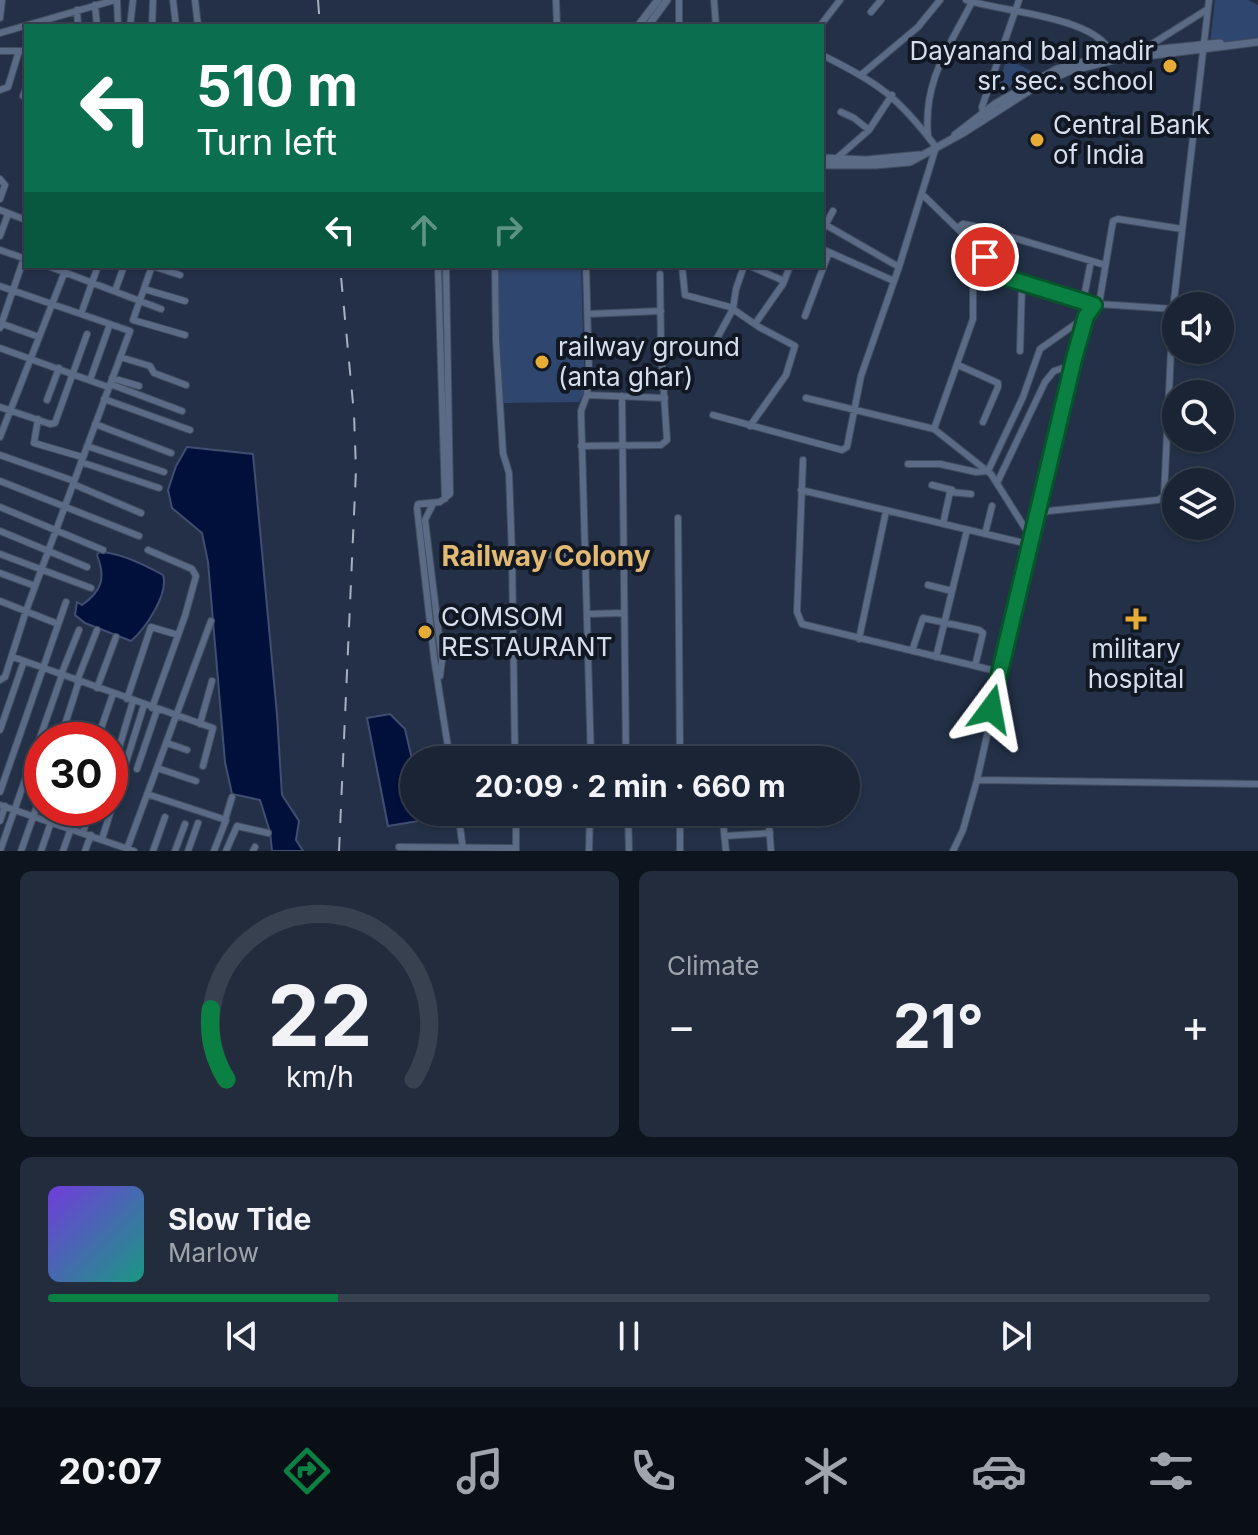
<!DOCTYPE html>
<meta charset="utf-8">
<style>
body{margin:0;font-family:Inter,sans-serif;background:#232c3d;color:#f1f3f6;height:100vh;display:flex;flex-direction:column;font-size:30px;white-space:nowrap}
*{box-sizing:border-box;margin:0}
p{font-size:26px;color:#9fa4ad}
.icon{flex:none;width:44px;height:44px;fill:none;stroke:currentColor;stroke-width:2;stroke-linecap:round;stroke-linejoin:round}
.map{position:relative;height:851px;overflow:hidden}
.drawer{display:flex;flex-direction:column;gap:20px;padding:20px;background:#0e141d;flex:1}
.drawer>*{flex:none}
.hud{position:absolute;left:24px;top:24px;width:800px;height:244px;border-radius:0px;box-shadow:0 2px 6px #0004,0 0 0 2px #384150;background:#0b6e4f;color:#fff;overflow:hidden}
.tools{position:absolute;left:1162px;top:292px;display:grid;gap:16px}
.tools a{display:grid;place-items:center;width:72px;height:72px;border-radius:50%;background:#1a2435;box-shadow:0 2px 6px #0004,0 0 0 2px #384150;font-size:40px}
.speed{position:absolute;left:24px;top:722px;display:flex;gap:16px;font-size:40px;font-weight:700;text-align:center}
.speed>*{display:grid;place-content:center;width:104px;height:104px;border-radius:50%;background:#1a2435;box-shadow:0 2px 6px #0004,0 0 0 2px #384150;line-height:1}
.speed .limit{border:12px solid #d22;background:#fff;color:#111}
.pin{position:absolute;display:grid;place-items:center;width:68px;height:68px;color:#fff;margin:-34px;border:4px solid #fff;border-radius:50%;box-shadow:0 2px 8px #0007}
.me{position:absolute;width:88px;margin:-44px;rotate:13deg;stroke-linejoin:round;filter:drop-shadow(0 0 6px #0008)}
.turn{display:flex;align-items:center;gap:28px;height:168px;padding:0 40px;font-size:36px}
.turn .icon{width:104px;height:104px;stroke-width:2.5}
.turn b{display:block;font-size:56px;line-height:68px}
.lanes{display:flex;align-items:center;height:76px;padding:0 40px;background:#0003;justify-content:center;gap:40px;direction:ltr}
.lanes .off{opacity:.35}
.big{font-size:60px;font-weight:700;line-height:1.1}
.drawer .card{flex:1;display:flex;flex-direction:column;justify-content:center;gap:12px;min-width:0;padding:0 28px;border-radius:12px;background:#232c3d}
.drawer .dial{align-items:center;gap:0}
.dial svg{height:208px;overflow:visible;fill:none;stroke:#384150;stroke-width:7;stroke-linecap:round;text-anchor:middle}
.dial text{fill:#f1f3f6;stroke:none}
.song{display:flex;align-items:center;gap:24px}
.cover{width:96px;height:96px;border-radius:12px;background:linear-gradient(135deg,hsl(260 70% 55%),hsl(170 70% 35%))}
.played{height:8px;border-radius:4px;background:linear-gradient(90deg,#0b8043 25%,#384150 25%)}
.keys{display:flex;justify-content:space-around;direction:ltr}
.heat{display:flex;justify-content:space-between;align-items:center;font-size:44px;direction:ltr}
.drawer .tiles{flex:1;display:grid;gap:20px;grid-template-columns:1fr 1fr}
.card:last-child{grid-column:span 2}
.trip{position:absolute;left:400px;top:746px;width:460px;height:80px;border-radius:40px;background:#1a2435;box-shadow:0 2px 6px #0004,0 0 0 2px #384150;font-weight:700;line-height:80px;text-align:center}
.tab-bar{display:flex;height:128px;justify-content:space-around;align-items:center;background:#0a0e15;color:#9fa4ad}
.tab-bar .icon{width:56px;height:56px}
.tab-bar .selected{color:#0b8043}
.tab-bar b{font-size:36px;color:#f1f3f6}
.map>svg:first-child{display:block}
</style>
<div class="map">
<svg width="1258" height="851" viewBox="0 0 1258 851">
<rect width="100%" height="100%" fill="#233047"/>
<!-- green -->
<path fill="#2f466e" d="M1215,0H1248L1258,5V40L1210,43Z
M1006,58L1033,72L1006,90L1000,84Z
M498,266H581L585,391L579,402L503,403L498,333Z"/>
<!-- water -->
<path fill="#00103b" stroke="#404e71" stroke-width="2" d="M187,447L253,454L277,715L282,795L299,821L296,840L303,851H272L270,832L260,800L232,794L225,762L208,562L202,533L172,508L168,490L176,466Z
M99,552C119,552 145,565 163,575C169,594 145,629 131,641L85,623L75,615L77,602L82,605C102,591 106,578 97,555Z
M390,714L405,729L414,768V812H424L425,820L388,826L367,718Z"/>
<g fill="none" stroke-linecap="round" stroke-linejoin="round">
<!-- minor casing -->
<g stroke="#414c5f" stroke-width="8">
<path id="minor" d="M117,0L118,26
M173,0L176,26
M195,0L198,26
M556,0L557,26
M714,0L716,26
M966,0C1001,12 1101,16 1113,57
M95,5L97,26
M77,10L78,26
M871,12L881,0
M0,18L2,0
M130,26L133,0
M152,26L153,0
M679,26V0
M820,26L840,0
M0,33L115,0
M1144,49L1208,9
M0,51H26
M862,74L918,27L940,0
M26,88L23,96L26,98
M0,90L8,87L19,51
M841,112L854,118L869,130
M984,117L982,107L1019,0
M928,136C923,81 948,49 972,2
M837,158L869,130L892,95
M0,179L5,185L0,199
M922,194L963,234L973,283V319L934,429
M0,210L26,220
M826,225L899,267
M957,228L963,224L974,226L1105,265
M963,230L1001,276L1094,305
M822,231L833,211
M0,236L8,214
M822,249L894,281
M0,250L26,259
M986,259L994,232
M48,266L161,309
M152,266L133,320L185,335
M152,266L180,275
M438,266L445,499
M446,266L450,494L440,502L418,504L417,508L434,658L450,760
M495,266L496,341L503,453L509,473L512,555L515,760
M586,266L589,374L587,395L581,411L591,760
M682,266L685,295L730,307L759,327L795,346L786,375L750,426
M750,266L784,281
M0,286L130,331L26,611L5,677L0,680
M144,289L185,301
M115,291L124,266
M1083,302L1091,261
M1099,304L1113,221L1118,219L1182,229
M81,314L98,266
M588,314L661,311
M805,316L829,252
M0,323L39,337
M755,324L783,284L790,266
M0,328L24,258
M715,342L733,309L736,289L744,266
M0,348L108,387
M1020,351L1022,283
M120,357L150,366L154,373L186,385
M958,365L998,383V387L983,422
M112,378L139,386
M90,380L110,324
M110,384L182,411
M587,395L665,398
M622,396L626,760
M806,398L934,429L991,474L1030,536
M104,399L190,430
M47,400L59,368
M0,407L50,424L55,423L87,334
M713,415L842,450L847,447L861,376L899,267L936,147C898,97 879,83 822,55
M38,419L34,443L82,457
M95,424L171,453
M0,437L67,266
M87,446L164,472
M581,446L661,445L667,440L661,351L660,274
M0,455L74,481
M803,460L797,612L802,624L1000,672
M81,462L159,488
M908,464H940L976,472L988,471L1023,397L1040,349L1084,318
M0,481L139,536
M997,483L1045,382L1054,371L1072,365
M73,484L141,513
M932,485L952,490
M801,490L1028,544
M433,504L425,520L442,660L440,676
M0,507L103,550
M1036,517L1074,359L1090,309L1099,304L1173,309
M678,518L680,760
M943,524L950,492L971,494
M0,531L87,567
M985,534L992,506
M148,550L192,569L196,576L185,616L152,708
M0,554L91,588
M512,555H585
M0,573L35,586
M928,585L952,591
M0,601L58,624
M588,614L623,613
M859,639L886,511
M912,651L923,618L979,630L983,633L975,666
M13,657L213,728L203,766
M936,657L967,530
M61,675L79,630
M77,681L97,630
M97,688L116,637
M127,699L151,627L178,635
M200,724L212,681
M0,730L24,661
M60,740L79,681
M81,740V738
M97,740L113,694
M167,743L187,750
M110,759L116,758L133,701
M157,768L196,781
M137,769L157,710
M977,780L1258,784
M0,792L66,602
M147,794L226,820L214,851
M0,805L134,851
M458,812L463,849
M516,812V851
M628,812L629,851
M680,812V851
M722,812L726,851
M723,815L768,812L771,851
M225,820L232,797
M0,821L5,806
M66,827L72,808
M83,832L91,808
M725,836L770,833
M102,839L144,705
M399,847L516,848
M127,849L211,621
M0,851L62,675
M21,851L42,792
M41,851L56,808
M63,851L71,828
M85,851L91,835
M153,851L165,817
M175,851L185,824
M188,851L198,823
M226,851L237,826L268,833
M253,851L255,847
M589,851L590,812
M953,851L963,830L977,780L1036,517L1048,511L1158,500L1164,496L1173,309L1209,0"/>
</g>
<!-- tertiary casing -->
<g stroke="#414c5f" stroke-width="9">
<path id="tertiary" d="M638,26L658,0
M648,26L667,0
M955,135L995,104L1057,69L1113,54L1220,43
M822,158L866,160L919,155
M822,165H875L910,162L963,133L1035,87L1069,71L1114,60L1258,42"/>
</g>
<!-- minor -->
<use href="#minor" stroke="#5b6b85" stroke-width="6"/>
<!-- tertiary -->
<use href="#tertiary" stroke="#5b6b85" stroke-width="7"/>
<!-- rail -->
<path stroke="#a6b0c1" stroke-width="2" stroke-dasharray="14 14" stroke-linecap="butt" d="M318,0L320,26
M339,851L356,470L354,414L340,266"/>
</g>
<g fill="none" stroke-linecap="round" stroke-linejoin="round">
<!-- route casing -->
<g stroke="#07532c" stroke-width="20">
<path id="route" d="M985,257L1001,276L1094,305L1086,316L1074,359L991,709"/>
</g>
<!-- route -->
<use href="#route" stroke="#0b8043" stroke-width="14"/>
</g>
<!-- markers -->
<g fill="#e6ac36" stroke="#121823" stroke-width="3">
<circle cx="1170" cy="66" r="8"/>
<circle cx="1037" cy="140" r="8"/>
<circle cx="542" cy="362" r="8"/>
<path d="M1132 607h8v8h8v8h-8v8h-8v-8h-8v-8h8z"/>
<circle cx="425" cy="632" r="8"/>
</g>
<g text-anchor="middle" stroke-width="8" stroke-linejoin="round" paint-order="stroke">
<!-- poi labels -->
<g font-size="26" fill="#d6dfee" stroke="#121823" text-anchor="start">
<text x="1154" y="60" text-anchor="end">Dayanand bal madir<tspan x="1154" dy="30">sr. sec. school</tspan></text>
<text x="1053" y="134">Central Bank<tspan x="1053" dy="30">of India</tspan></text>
<text x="558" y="356">railway ground<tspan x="558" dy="30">(anta ghar)</tspan></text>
<text x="441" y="626">COMSOM<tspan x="441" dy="30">RESTAURANT</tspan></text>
<text x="1136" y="658" text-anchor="middle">military<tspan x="1136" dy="30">hospital</tspan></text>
</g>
<!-- neighbourhood labels -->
<g font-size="28" font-weight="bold" fill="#e2ba74" stroke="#121823">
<text x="546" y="566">Railway Colony</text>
</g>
</g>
</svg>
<div class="tools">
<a><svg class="icon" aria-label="sound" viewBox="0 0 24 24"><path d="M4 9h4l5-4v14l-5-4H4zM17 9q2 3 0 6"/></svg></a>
<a><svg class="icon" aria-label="search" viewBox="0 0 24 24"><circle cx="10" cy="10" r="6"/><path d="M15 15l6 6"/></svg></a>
<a><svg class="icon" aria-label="layers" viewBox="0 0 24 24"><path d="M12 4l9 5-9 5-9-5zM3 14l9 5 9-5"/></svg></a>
</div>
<div class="speed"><div class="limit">30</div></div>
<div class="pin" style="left:985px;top:257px;background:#d93025"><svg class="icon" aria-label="arrive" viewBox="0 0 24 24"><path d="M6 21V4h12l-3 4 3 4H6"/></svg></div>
<svg class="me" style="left:991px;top:709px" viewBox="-20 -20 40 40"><path d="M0-17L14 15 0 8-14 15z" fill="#0b8043" stroke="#fff" stroke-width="4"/></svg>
<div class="trip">20:09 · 2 min · 660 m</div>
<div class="hud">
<div class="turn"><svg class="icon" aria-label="left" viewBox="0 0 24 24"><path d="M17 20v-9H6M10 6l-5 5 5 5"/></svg><div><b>510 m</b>Turn left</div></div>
<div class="lanes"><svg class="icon" aria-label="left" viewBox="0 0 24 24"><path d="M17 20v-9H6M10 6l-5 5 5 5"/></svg><svg class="icon off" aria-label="ahead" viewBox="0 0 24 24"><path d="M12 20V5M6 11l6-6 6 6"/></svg><svg class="icon off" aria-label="right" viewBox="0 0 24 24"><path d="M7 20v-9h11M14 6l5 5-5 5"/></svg></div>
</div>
</div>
<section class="drawer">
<div class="tiles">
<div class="card dial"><svg viewBox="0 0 100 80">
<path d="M14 69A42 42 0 1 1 86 69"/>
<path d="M14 69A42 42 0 0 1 8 42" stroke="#0b8043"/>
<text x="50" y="56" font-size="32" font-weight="700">22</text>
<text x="50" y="72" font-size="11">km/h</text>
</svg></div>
<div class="card"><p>Climate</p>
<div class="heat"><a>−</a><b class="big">21°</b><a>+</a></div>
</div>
<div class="card">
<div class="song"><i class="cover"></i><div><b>Slow Tide</b><p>Marlow</p></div></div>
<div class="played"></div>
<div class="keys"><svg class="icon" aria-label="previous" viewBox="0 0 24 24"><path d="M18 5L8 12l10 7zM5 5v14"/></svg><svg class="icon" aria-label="pause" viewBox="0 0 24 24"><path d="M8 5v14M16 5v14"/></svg><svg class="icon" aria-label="next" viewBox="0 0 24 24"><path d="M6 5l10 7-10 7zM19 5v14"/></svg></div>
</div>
</div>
</section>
<nav class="tab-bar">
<b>20:07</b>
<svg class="icon selected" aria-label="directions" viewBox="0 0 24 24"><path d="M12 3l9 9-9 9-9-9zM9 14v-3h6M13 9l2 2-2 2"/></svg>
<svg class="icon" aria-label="music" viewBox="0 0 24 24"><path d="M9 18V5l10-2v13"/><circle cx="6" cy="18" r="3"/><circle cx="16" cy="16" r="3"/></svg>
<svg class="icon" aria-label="phone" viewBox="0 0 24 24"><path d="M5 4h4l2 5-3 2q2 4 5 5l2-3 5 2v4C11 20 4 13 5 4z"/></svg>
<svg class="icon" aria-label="climate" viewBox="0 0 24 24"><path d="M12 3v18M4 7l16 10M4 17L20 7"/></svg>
<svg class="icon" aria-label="car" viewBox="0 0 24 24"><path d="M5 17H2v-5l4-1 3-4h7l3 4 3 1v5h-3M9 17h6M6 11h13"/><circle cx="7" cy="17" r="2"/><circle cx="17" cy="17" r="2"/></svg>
<svg class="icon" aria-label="filters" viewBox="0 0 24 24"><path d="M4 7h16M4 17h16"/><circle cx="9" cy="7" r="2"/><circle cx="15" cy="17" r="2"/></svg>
</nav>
